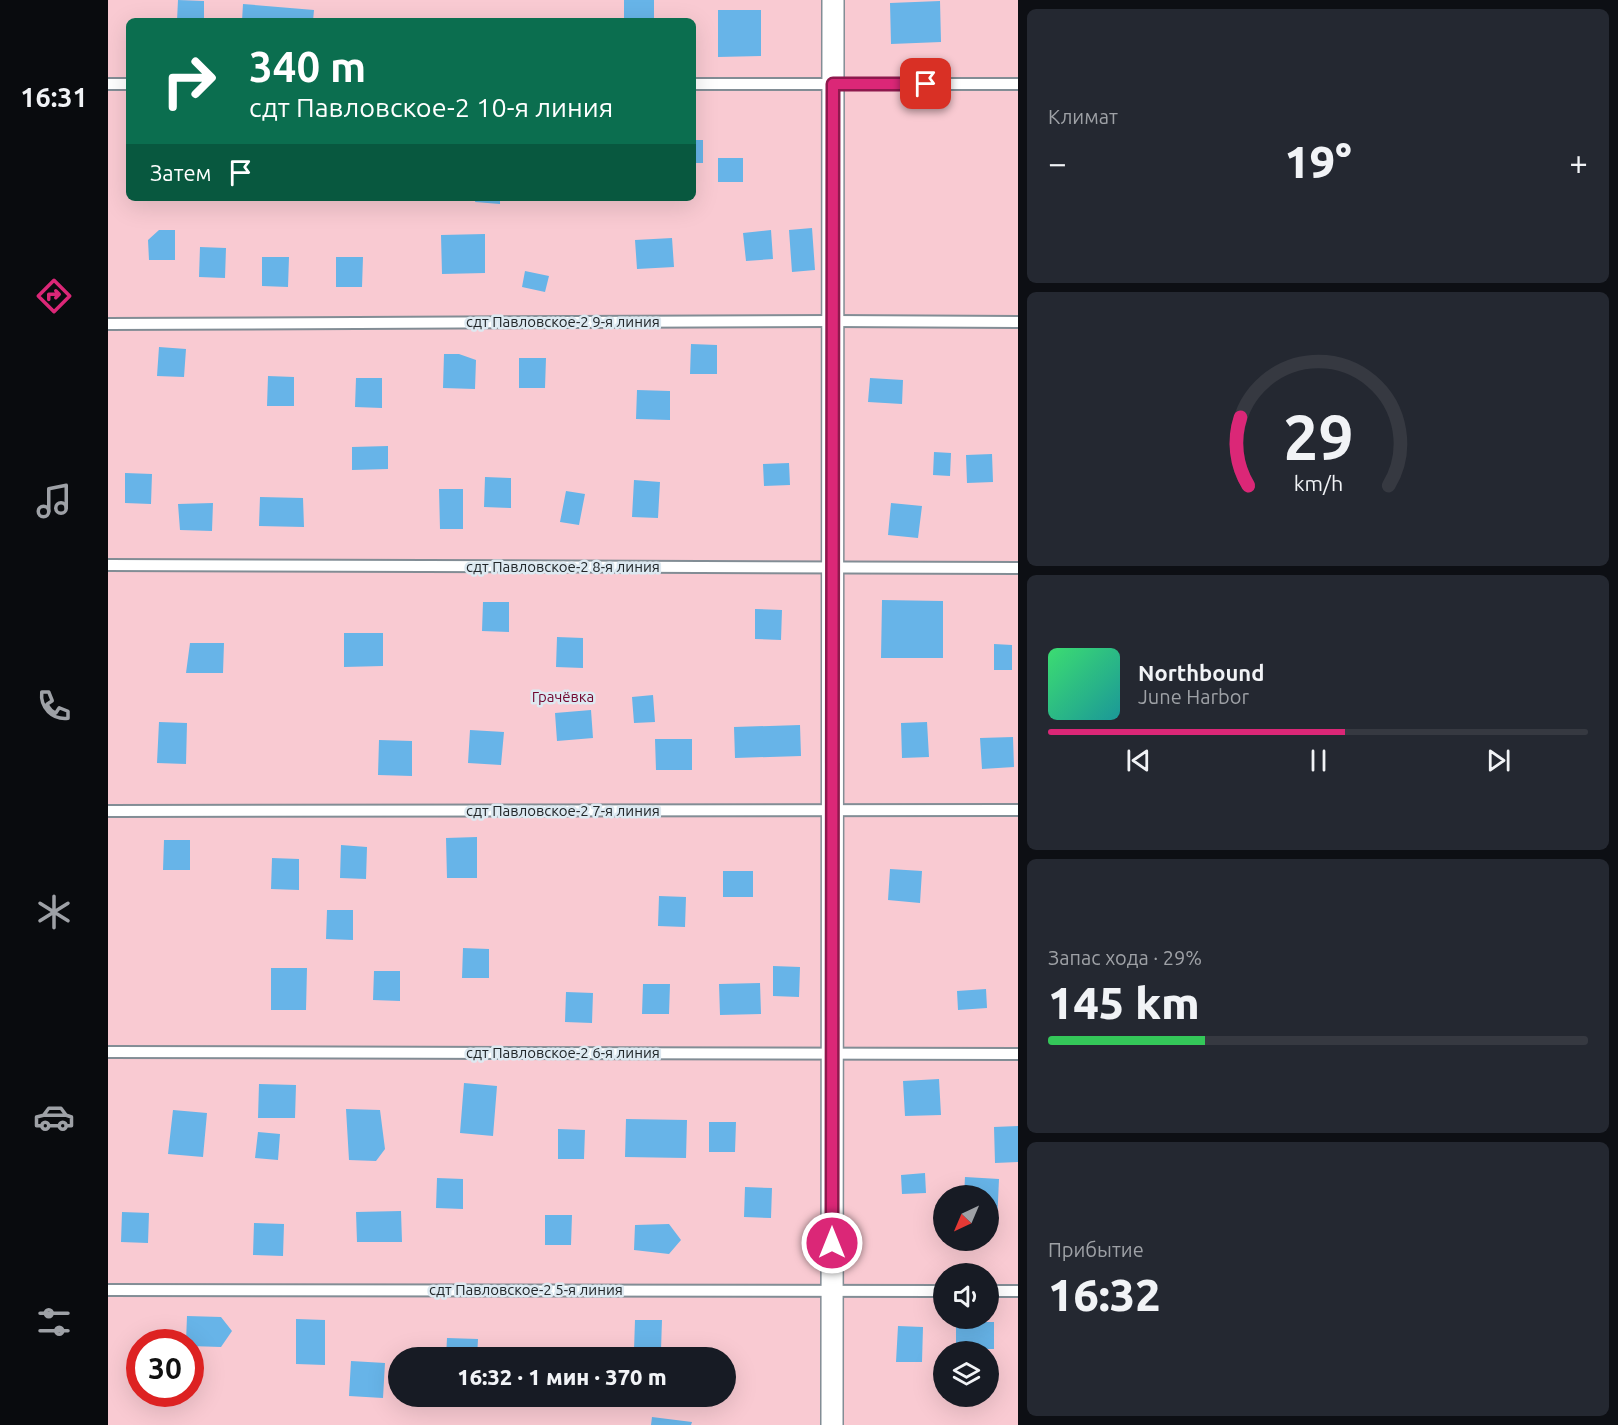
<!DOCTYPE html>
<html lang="ru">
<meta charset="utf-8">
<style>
body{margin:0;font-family:Ubuntu,sans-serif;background:#242831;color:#f1f3f6;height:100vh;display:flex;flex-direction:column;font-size:22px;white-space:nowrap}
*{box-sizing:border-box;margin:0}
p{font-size:20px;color:#9ea1a6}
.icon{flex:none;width:33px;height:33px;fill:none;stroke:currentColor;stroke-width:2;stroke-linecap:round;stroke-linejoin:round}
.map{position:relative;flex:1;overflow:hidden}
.panel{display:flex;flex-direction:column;gap:9px;padding:9px;background:#0d0f14;width:600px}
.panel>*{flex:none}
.guide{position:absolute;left:18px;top:18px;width:570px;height:183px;border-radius:9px;box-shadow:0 6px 24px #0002;background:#0b6e4f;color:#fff;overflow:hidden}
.needle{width:39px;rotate:224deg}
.fabs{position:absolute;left:825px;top:1185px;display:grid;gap:12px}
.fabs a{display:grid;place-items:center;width:66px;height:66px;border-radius:50%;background:#171b24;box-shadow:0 6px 24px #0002;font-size:30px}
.speed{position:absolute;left:18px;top:1329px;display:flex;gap:12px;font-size:30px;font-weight:700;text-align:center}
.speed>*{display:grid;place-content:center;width:78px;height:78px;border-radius:50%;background:#171b24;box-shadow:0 6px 24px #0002;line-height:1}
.speed .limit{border:9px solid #d22;background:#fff;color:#111}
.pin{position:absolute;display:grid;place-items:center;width:51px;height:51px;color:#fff;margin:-26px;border-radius:12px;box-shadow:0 3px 9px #0006}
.me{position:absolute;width:66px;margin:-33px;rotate:0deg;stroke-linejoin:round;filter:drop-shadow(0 0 4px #0008)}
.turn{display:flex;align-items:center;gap:21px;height:126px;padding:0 24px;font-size:27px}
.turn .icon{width:78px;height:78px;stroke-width:2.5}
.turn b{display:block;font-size:42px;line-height:51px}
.then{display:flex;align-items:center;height:57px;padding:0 24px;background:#0003;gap:12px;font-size:22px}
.big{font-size:45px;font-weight:800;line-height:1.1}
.panel .tile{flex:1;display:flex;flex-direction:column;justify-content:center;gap:9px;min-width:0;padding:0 21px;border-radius:9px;background:#242831}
.panel .dial{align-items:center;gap:0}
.dial svg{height:156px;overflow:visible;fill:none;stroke:#363941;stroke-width:7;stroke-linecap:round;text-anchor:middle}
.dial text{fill:#f1f3f6;stroke:none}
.song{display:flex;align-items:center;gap:18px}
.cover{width:72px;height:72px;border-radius:9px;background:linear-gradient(135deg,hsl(140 70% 55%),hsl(180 70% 35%))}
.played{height:6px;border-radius:3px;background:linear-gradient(90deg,#db2777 55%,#363941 55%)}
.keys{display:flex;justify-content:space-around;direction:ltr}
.heat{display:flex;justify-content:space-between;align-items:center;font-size:33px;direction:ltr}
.charge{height:9px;border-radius:4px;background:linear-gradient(90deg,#34c759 29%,#363941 0)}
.trip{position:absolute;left:280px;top:1347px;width:348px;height:60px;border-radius:30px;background:#171b24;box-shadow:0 6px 24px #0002;font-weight:800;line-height:60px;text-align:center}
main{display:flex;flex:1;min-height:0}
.dock{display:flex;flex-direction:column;width:108px;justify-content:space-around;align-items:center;background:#090b0e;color:#9ea1a6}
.dock .icon{width:42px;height:42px}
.dock .active{color:#db2777}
.dock b{font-size:27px;color:#f1f3f6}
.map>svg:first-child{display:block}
</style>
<main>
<nav class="dock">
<b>16:31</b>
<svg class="icon active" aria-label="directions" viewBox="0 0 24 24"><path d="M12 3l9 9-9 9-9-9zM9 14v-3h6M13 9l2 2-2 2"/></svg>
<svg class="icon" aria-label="music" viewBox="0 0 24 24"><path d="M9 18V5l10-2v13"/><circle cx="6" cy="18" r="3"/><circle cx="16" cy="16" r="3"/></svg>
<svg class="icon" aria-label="phone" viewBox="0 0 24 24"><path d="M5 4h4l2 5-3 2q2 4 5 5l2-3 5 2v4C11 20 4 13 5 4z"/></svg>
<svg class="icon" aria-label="climate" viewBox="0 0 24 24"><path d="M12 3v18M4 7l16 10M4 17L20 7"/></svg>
<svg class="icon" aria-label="car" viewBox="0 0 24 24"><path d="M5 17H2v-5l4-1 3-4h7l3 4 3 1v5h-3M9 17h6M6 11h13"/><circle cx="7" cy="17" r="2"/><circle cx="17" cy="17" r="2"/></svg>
<svg class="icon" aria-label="filters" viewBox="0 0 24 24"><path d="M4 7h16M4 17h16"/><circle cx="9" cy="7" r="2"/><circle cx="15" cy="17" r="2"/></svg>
</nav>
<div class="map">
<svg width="910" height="1425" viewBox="0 0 910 1425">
<rect width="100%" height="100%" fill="#dde9f1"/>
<!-- green -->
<path fill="#f9cad2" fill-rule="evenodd" d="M0,0H910V1425H0ZM21,21H585V198H21ZM836,1196H880V1240H836ZM836,1274H880V1318H836ZM32,1342H82V1394H32ZM836,1352H880V1396H836ZM291,1358H618V1396H291Z"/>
<!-- building -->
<path fill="#67b4e8" d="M70,0L96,1V21H69Z
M516,0H546V21H516Z
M832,1L833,42L783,44L782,3Z
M135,4L206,10L205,21H134Z
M610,10H653V56L610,57Z
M585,140H595V163H585Z
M610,158H635V182H610Z
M368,198H392V204L367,202Z
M704,228L707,270L684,272L681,230Z
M51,230H67V260H41L40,240Z
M663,230L665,259L638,261L635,233Z
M377,234V273L334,274L333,235Z
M564,238L566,267L529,269L527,240Z
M92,247L118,248L117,278L91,277Z
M154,257H181L180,287L154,286Z
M228,257H255L254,287H228Z
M417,271L441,276L437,292L414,287Z
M583,344L609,345V374H582Z
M51,347L78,349L76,377L49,376Z
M336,354H351L368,360L367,389L335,388Z
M411,358H438L437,388H411Z
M160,376L186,377V406H159Z
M248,378H274V408L247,407Z
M762,378L795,380L794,404L760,402Z
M529,390L562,391V420L528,419Z
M280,446V469L244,470V447Z
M826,452L843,453L842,476L825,475Z
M884,454L885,482L859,483L858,455Z
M681,463L682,485L656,486L655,464Z
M17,473L44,474L43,504L17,503Z
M377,477L403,478V508L376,507Z
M526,480L552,482L550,518L524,517Z
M331,489H355V529H332Z
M458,491L477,494L471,525L452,522Z
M152,497L195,498L196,527L151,526Z
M105,503L104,531L72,530L70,504Z
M783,503L814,506L810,538L780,535Z
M774,600L835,601V658H773Z
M375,602H401V632L374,631Z
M647,609L674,610L673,640L647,639Z
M236,633H275V666L236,667Z
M449,637L475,638V668L448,667Z
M82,643H116L115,673H78Z
M886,644L904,645V670H886Z
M545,695L547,722L526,723L524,697Z
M483,710L485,738L449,741L447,713Z
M51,722L79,723L78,764L49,763Z
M819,722L821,757L794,758L793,723Z
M692,725L693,756L627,758L626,727Z
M362,730L396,732L393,765L360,763Z
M905,737L906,767L874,769L872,738Z
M547,739H584V770H548Z
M271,740L304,741V776L270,775Z
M369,837V878H339L338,838Z
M56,840H82V870H55Z
M233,845L259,847L258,879L232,878Z
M164,858L191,859V890L163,889Z
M782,869L814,871L812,903L780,900Z
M615,871H645V897H615Z
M551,896L578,897L577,927L550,926Z
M219,910H245V940L218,939Z
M355,948L381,949V978H354Z
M665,966L692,967L691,997L665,996Z
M163,968H199L198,1010H163Z
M266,971H292V1001L265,1000Z
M652,983L653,1014L612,1015L611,984Z
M535,984H562L561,1014H534Z
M878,989L879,1008L850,1010L849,991Z
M458,992L485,993L484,1023L457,1022Z
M831,1079L833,1115L797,1116L795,1081Z
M356,1083L389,1086L385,1136L352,1133Z
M151,1084L188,1085L187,1118H150Z
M238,1109L272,1110L277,1149L268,1161L241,1160Z
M65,1110L99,1113L95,1157L60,1154Z
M518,1119L579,1120L578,1158L517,1157Z
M601,1122H628L627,1152H601Z
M910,1126V1162L887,1163L886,1127Z
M450,1129L477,1130L476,1159H450Z
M150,1132L172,1134L170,1160L147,1158Z
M817,1173L818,1193L794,1194L793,1175Z
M857,1177L891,1179L889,1224H880V1196H856Z
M329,1178L355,1179V1209L328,1208Z
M637,1187L664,1188L663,1218L636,1217Z
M293,1211L294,1242H249L248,1212Z
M14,1212L41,1213L40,1243L13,1242Z
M437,1215H464L463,1245H437Z
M146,1223L176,1224L175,1256L145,1255Z
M561,1224L573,1240L561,1254L526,1250L527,1225Z
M79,1316L113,1317L124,1331L113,1347L82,1346V1342H78Z
M188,1319L217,1320V1365L188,1364Z
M527,1320H554L553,1350H526Z
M848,1322H886V1349H848Z
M790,1326L815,1327L814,1362H788Z
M339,1338L370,1339L369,1358H338Z
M243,1361L277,1363L275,1398L241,1396Z
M544,1417L584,1422L583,1425H543Z"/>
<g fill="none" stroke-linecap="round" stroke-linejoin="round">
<!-- lane casing -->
<g stroke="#828d95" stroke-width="14">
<path id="lane" d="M0,84H21
M585,84H910
M0,324L725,321L910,322
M0,565L910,568
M0,811L910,810
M0,1052L910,1054
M0,1290L836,1291
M880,1291H910"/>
</g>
<!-- street casing -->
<g stroke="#828d95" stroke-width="24">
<path id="street" d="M724,1425L725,0"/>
</g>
<!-- lane -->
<use href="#lane" stroke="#fff" stroke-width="10"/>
<!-- street -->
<use href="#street" stroke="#fff" stroke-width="21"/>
</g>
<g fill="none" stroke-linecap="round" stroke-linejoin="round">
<!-- route casing -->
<g stroke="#8e194d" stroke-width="15">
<path id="route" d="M724,1243L725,84H818"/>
</g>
<!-- route -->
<use href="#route" stroke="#db2777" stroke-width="10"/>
</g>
<g text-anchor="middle" stroke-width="5" stroke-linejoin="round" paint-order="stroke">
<!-- street labels -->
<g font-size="15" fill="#212629" stroke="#dde9f1">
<text x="455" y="327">сдт Павловское-2 9-я линия</text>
<text x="455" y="572">сдт Павловское-2 8-я линия</text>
<text x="455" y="816">сдт Павловское-2 7-я линия</text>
<text x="455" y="1058">сдт Павловское-2 6-я линия</text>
<text x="418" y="1295">сдт Павловское-2 5-я линия</text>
</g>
<!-- park labels -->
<g font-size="15" fill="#72062f" stroke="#dde9f1">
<text x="455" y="702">Грачёвка</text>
</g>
</g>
</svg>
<div class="fabs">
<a><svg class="needle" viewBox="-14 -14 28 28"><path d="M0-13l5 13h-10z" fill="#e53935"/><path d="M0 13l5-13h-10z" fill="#9ea1a6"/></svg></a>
<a><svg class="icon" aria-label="sound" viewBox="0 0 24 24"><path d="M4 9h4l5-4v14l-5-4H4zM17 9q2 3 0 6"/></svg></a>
<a><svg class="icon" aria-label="layers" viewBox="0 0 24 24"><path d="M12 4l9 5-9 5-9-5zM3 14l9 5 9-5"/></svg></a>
</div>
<div class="speed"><div class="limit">30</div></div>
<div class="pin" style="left:818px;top:84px;background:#d93025"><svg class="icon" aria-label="arrive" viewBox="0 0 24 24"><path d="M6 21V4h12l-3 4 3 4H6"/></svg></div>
<svg class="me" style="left:724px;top:1243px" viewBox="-20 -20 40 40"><circle r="17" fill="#db2777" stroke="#fff" stroke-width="3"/><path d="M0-11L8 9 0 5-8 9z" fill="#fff"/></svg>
<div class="trip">16:32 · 1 мин · 370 m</div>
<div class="guide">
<div class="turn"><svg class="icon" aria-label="right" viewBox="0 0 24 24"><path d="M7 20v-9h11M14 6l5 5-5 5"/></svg><div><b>340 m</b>сдт Павловское-2 10-я линия</div></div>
<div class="then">Затем<svg class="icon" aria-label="arrive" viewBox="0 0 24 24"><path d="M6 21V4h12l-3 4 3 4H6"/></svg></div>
</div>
</div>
<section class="panel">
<div class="tile"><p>Климат</p>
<div class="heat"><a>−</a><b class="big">19°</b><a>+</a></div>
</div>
<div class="tile dial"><svg viewBox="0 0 100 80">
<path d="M14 69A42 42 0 1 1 86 69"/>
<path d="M14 69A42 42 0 0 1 10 34" stroke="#db2777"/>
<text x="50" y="56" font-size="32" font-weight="700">29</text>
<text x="50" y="72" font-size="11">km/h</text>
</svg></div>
<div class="tile">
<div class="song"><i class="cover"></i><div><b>Northbound</b><p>June Harbor</p></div></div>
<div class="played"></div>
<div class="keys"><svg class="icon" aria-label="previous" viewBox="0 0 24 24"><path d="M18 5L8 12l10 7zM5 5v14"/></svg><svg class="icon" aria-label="pause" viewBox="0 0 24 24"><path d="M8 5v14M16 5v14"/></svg><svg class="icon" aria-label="next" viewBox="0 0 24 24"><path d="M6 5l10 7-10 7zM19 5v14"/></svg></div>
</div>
<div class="tile"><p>Запас хода · 29%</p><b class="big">145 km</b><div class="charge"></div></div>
<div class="tile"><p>Прибытие</p><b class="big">16:32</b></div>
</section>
</main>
